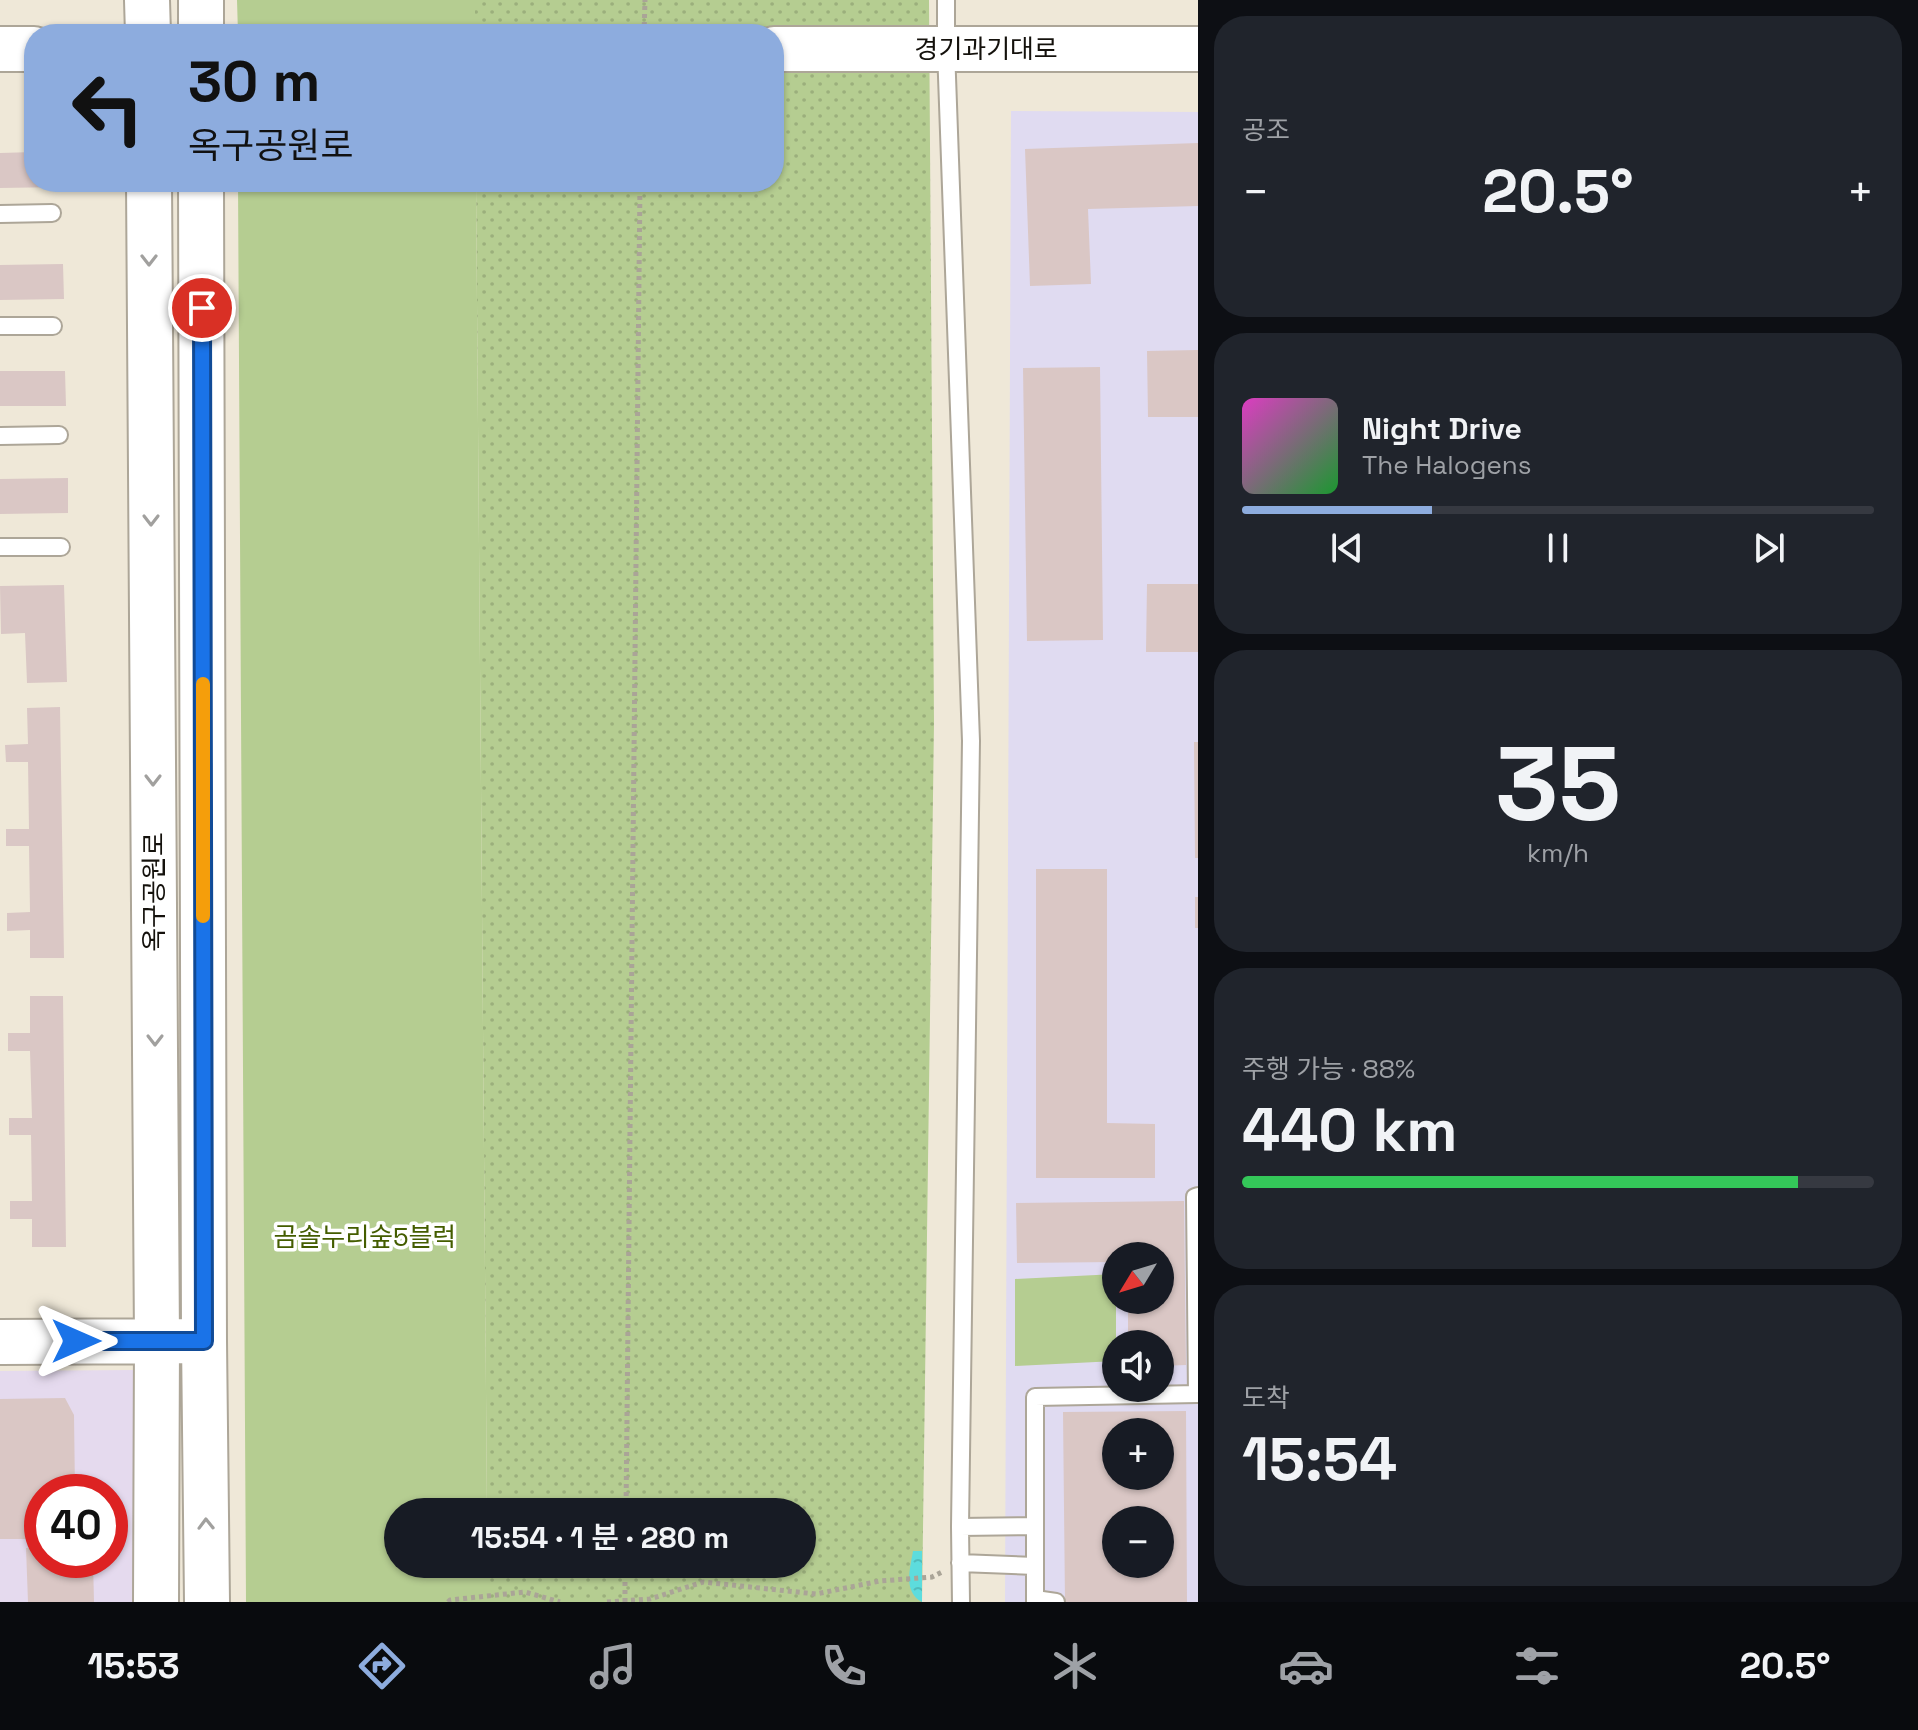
<!DOCTYPE html>
<html lang="ko">
<meta charset="utf-8">
<style>
body{margin:0;font-family:"Space Grotesk","Noto Sans KR",sans-serif;background:#20242c;color:#f1f3f6;height:100vh;display:flex;flex-direction:column;font-size:30px;white-space:nowrap}
*{box-sizing:border-box;margin:0}
p{font-size:26px;color:#9ea1a6}
.icon{flex:none;width:44px;height:44px;fill:none;stroke:currentColor;stroke-width:2;stroke-linecap:round;stroke-linejoin:round}
.map{position:relative;flex:1;overflow:hidden}
.sheet{display:flex;flex-direction:column;gap:16px;padding:16px;background:#0d0f14;width:720px}
.sheet>*{flex:none}
.banner{position:absolute;left:24px;top:24px;width:760px;height:168px;border-radius:32px;box-shadow:0 2px 6px #0004;background:#8dacde;color:#111;overflow:hidden}
.needle{width:52px;rotate:232deg}
.fabs{position:absolute;left:1102px;top:1242px;display:grid;gap:16px}
.fabs a{display:grid;place-items:center;width:72px;height:72px;border-radius:50%;background:#171b24;box-shadow:0 2px 6px #0004;font-size:40px}
.speed{position:absolute;left:24px;top:1474px;display:flex;gap:16px;font-size:40px;font-weight:700;text-align:center}
.speed>*{display:grid;place-content:center;width:104px;height:104px;border-radius:50%;background:#171b24;box-shadow:0 2px 6px #0004;line-height:1}
.speed .limit{border:12px solid #d22;background:#fff;color:#111}
.pin{position:absolute;display:grid;place-items:center;width:68px;height:68px;color:#fff;margin:-34px;border:4px solid #fff;border-radius:50%;box-shadow:0 2px 8px #0007}
.me{position:absolute;width:88px;margin:-44px;rotate:90deg;stroke-linejoin:round;filter:drop-shadow(0 0 6px #0008)}
.turn{display:flex;align-items:center;gap:28px;height:168px;padding:0 32px;font-size:36px}
.turn .icon{width:104px;height:104px;stroke-width:2.5}
.turn b{display:block;font-size:56px;line-height:68px}
.big{font-size:60px;font-weight:600;line-height:1.1}
.sheet .tile{flex:1;display:flex;flex-direction:column;justify-content:center;gap:12px;min-width:0;padding:0 28px;border-radius:32px;background:#20242c}
.sheet .dial{align-items:center;gap:0}
.dial b{font-size:104px;line-height:1}
.song{display:flex;align-items:center;gap:24px}
.cover{width:96px;height:96px;border-radius:12px;background:linear-gradient(135deg,hsl(310 70% 55%),hsl(130 70% 35%))}
.played{height:8px;border-radius:4px;background:linear-gradient(90deg,#8dacde 30%,#363941 30%)}
.keys{display:flex;justify-content:space-around;direction:ltr}
.heat{display:flex;justify-content:space-between;align-items:center;font-size:44px;direction:ltr}
.charge{height:12px;border-radius:6px;background:linear-gradient(90deg,#34c759 88%,#363941 0)}
.trip{position:absolute;left:384px;top:1498px;width:432px;height:80px;border-radius:40px;background:#171b24;box-shadow:0 2px 6px #0004;font-weight:600;line-height:80px;text-align:center}
.menu{display:flex;height:128px;justify-content:space-around;align-items:center;background:#090b0e;color:#9ea1a6}
.menu .icon{width:56px;height:56px}
.menu .active{color:#8dacde}
.menu b{font-size:36px;color:#f1f3f6}
main{display:flex;flex:1;min-height:0}
.map>svg:first-child{display:block}
</style>
<main>
<div class="map">
<svg width="1198" height="1602" viewBox="0 0 1198 1602">
<defs>
<pattern id="grass-dots" width="8" height="8" patternUnits="userSpaceOnUse" patternTransform="scale(2)"><rect width="8" height="8" fill="#b5cd91"/><path d="M2 2h.1M6 6h.1" fill="none" stroke="#9baf7c" stroke-width="1.8" stroke-linecap="round"/></pattern>
<pattern id="water-ripples" width="26" height="14" patternUnits="userSpaceOnUse" patternTransform="scale(2)"><rect width="26" height="14" fill="#5ddcdd"/><path d="M2 4q2-2 4 0t4 0M15 11q2-2 4 0t4 0" fill="none" stroke="#50bcbc"/></pattern>
</defs>
<rect width="100%" height="100%" fill="#efe8d8"/>
<!-- commercial -->
<path fill="#e5daee" fill-rule="evenodd" d="M134,1370L136,1602H0V1371ZM42,1492H110V1560H42Z"/>
<!-- education -->
<path fill="#e0dbf1" fill-rule="evenodd" d="M1011,111L1198,112V1602H1005ZM1116,1256H1160V1300H1116ZM1116,1344H1160V1388H1116ZM1116,1432H1160V1476H1116ZM1116,1520H1160V1564H1116Z"/>
<!-- grass -->
<path fill="url(#grass-dots)" d="M475,0H929L934,723L922,1602H488V1564H802V1512H487L476,182H774V34H475Z"/>
<!-- park -->
<path fill="#b5cd91" d="M237,0H475V34H238Z
M238,182H476L487,1512H398V1564H488V1602H246Z
M1116,1274V1361L1015,1366V1279Z"/>
<!-- water -->
<path fill="url(#water-ripples)" d="M913,1551H922V1602C903,1592 910,1569 913,1551Z"/>
<!-- building -->
<path fill="#dac7c5" fill-rule="evenodd" d="M1198,143V206L1088,209L1091,284L1030,286L1025,149Z
M34,152V182H62V187L0,188V153Z
M63,264L64,299L0,300V265Z
M1198,350V417H1148L1147,351Z
M1100,367L1103,640L1027,641L1023,368Z
M0,371H65L66,406H0Z
M68,478V513L0,514V479Z
M1147,584H1198V652H1146Z
M64,585L67,682L27,683L25,633L1,634L0,586Z
M60,707L64,958H30V930L7,931V913L30,912L29,846H6V829H29L28,762H6L5,745L28,744L27,708Z
M1194,742H1198V858H1195Z
M1036,869H1107V1123L1155,1124V1178H1036Z
M1195,897H1198V928H1195Z
M30,996H63L66,1247H32V1219H10V1201H32L31,1135H9V1118H32L30,1051H8V1033H30Z
M1184,1201L1186,1365L1160,1366V1344H1128V1300H1160V1256H1116V1262L1017,1263L1016,1203Z
M65,1398L74,1415L75,1492H42V1539H0V1399Z
M1186,1411L1187,1602H1065L1063,1412ZM1116,1432H1160V1476H1116ZM1116,1520H1160V1564H1116Z
M42,1547V1560H93L94,1602H28L26,1548Z"/>
<g fill="none" stroke-linecap="round" stroke-linejoin="round">
<!-- lane casing -->
<g stroke="#ada698" stroke-width="20">
<path id="lane" d="M946,0V49L971,741L960,1527L961,1602
M0,214L52,213
M0,326H53
M0,436L59,435
M0,547H61
M1197,1394L1195,1197L1198,1196
M960,1527L1035,1526
M960,1563L1035,1566
M1035,1599L1056,1602
M1035,1602V1397L1198,1394"/>
</g>
<!-- secondary casing -->
<g stroke="#ada698" stroke-width="48">
<path id="secondary" d="M147,0L148,34
M201,0V34
M0,49H34
M774,49H1198
M149,182L157,1341L156,1602
M201,182L204,1341L207,1602
M0,1342L186,1341"/>
</g>
<!-- path -->
<path stroke="#aaa497" stroke-width="5" stroke-dasharray="4 4" stroke-linecap="butt" d="M644,34L645,0
M626,1512L640,182
M448,1602L450,1600L525,1592L560,1602
M607,1602L650,1599L703,1582L816,1594L880,1581L932,1577L942,1572
M625,1602V1564"/>
<!-- lane -->
<use href="#lane" stroke="#fff" stroke-width="16"/>
<!-- secondary -->
<use href="#secondary" stroke="#fff" stroke-width="44"/>
</g>
<!-- one-way arrows -->
<defs><path id="oneway-chevron" d="M-2-3.5L2.5 0L-2 3.5" fill="none" stroke-width="1.6" stroke-linecap="round" stroke-linejoin="round" transform="scale(2)"/></defs>
<g stroke="#a1a09e">
<use href="#oneway-chevron" transform="translate(149 260) rotate(90)"/>
<use href="#oneway-chevron" transform="translate(151 520) rotate(90)"/>
<use href="#oneway-chevron" transform="translate(153 780) rotate(90)"/>
<use href="#oneway-chevron" transform="translate(155 1040) rotate(90)"/>
<use href="#oneway-chevron" transform="translate(206 1524) rotate(-91)"/>
</g>
<g fill="none" stroke-linecap="round" stroke-linejoin="round">
<!-- route casing -->
<g stroke="#114b97" stroke-width="20">
<path id="route" d="M76,1341H204L202,308"/>
</g>
<!-- route -->
<use href="#route" stroke="#1a73e8" stroke-width="14"/>
<!-- slow -->
<path stroke="#f59e0b" stroke-width="14" d="M203,684V916"/>
</g>
<g text-anchor="middle" stroke-width="7" stroke-linejoin="round" paint-order="stroke">
<!-- street labels -->
<g font-size="26" fill="#14110c" stroke="#fff">
<text x="986" y="58">경기과기대로</text>
<text transform="translate(154 892) rotate(-90)" y="9">옥구공원로</text>
</g>
<!-- park labels -->
<g font-size="26" fill="#445d00" stroke="#fff">
<text x="365" y="1246">곰솔누리숲5블럭</text>
</g>
</g>
</svg>
<div class="fabs">
<a><svg class="needle" viewBox="-14 -14 28 28"><path d="M0-13l5 13h-10z" fill="#e53935"/><path d="M0 13l5-13h-10z" fill="#9ea1a6"/></svg></a>
<a><svg class="icon" aria-label="sound" viewBox="0 0 24 24"><path d="M4 9h4l5-4v14l-5-4H4zM17 9q2 3 0 6"/></svg></a>
<a>+</a>
<a>−</a>
</div>
<div class="speed"><div class="limit">40</div></div>
<div class="pin" style="left:202px;top:308px;background:#d93025"><svg class="icon" aria-label="arrive" viewBox="0 0 24 24"><path d="M6 21V4h12l-3 4 3 4H6"/></svg></div>
<svg class="me" style="left:76px;top:1341px" viewBox="-20 -20 40 40"><path d="M0-17L14 15 0 8-14 15z" fill="#1a73e8" stroke="#fff" stroke-width="4"/></svg>
<div class="trip">15:54 · 1 분 · 280 m</div>
<div class="banner">
<div class="turn"><svg class="icon" aria-label="left" viewBox="0 0 24 24"><path d="M17 20v-9H6M10 6l-5 5 5 5"/></svg><div><b>30 m</b>옥구공원로</div></div>
</div>
</div>
<section class="sheet">
<div class="tile"><p>공조</p>
<div class="heat"><a>−</a><b class="big">20.5°</b><a>+</a></div>
</div>
<div class="tile">
<div class="song"><i class="cover"></i><div><b>Night Drive</b><p>The Halogens</p></div></div>
<div class="played"></div>
<div class="keys"><svg class="icon" aria-label="previous" viewBox="0 0 24 24"><path d="M18 5L8 12l10 7zM5 5v14"/></svg><svg class="icon" aria-label="pause" viewBox="0 0 24 24"><path d="M8 5v14M16 5v14"/></svg><svg class="icon" aria-label="next" viewBox="0 0 24 24"><path d="M6 5l10 7-10 7zM19 5v14"/></svg></div>
</div>
<div class="tile dial"><b>35</b><p>km/h</p></div>
<div class="tile"><p>주행 가능 · 88%</p><b class="big">440 km</b><div class="charge"></div></div>
<div class="tile"><p>도착</p><b class="big">15:54</b></div>
</section>
</main>
<nav class="menu">
<b>15:53</b>
<svg class="icon active" aria-label="directions" viewBox="0 0 24 24"><path d="M12 3l9 9-9 9-9-9zM9 14v-3h6M13 9l2 2-2 2"/></svg>
<svg class="icon" aria-label="music" viewBox="0 0 24 24"><path d="M9 18V5l10-2v13"/><circle cx="6" cy="18" r="3"/><circle cx="16" cy="16" r="3"/></svg>
<svg class="icon" aria-label="phone" viewBox="0 0 24 24"><path d="M5 4h4l2 5-3 2q2 4 5 5l2-3 5 2v4C11 20 4 13 5 4z"/></svg>
<svg class="icon" aria-label="climate" viewBox="0 0 24 24"><path d="M12 3v18M4 7l16 10M4 17L20 7"/></svg>
<svg class="icon" aria-label="car" viewBox="0 0 24 24"><path d="M5 17H2v-5l4-1 3-4h7l3 4 3 1v5h-3M9 17h6M6 11h13"/><circle cx="7" cy="17" r="2"/><circle cx="17" cy="17" r="2"/></svg>
<svg class="icon" aria-label="filters" viewBox="0 0 24 24"><path d="M4 7h16M4 17h16"/><circle cx="9" cy="7" r="2"/><circle cx="15" cy="17" r="2"/></svg>
<b>20.5°</b>
</nav>
